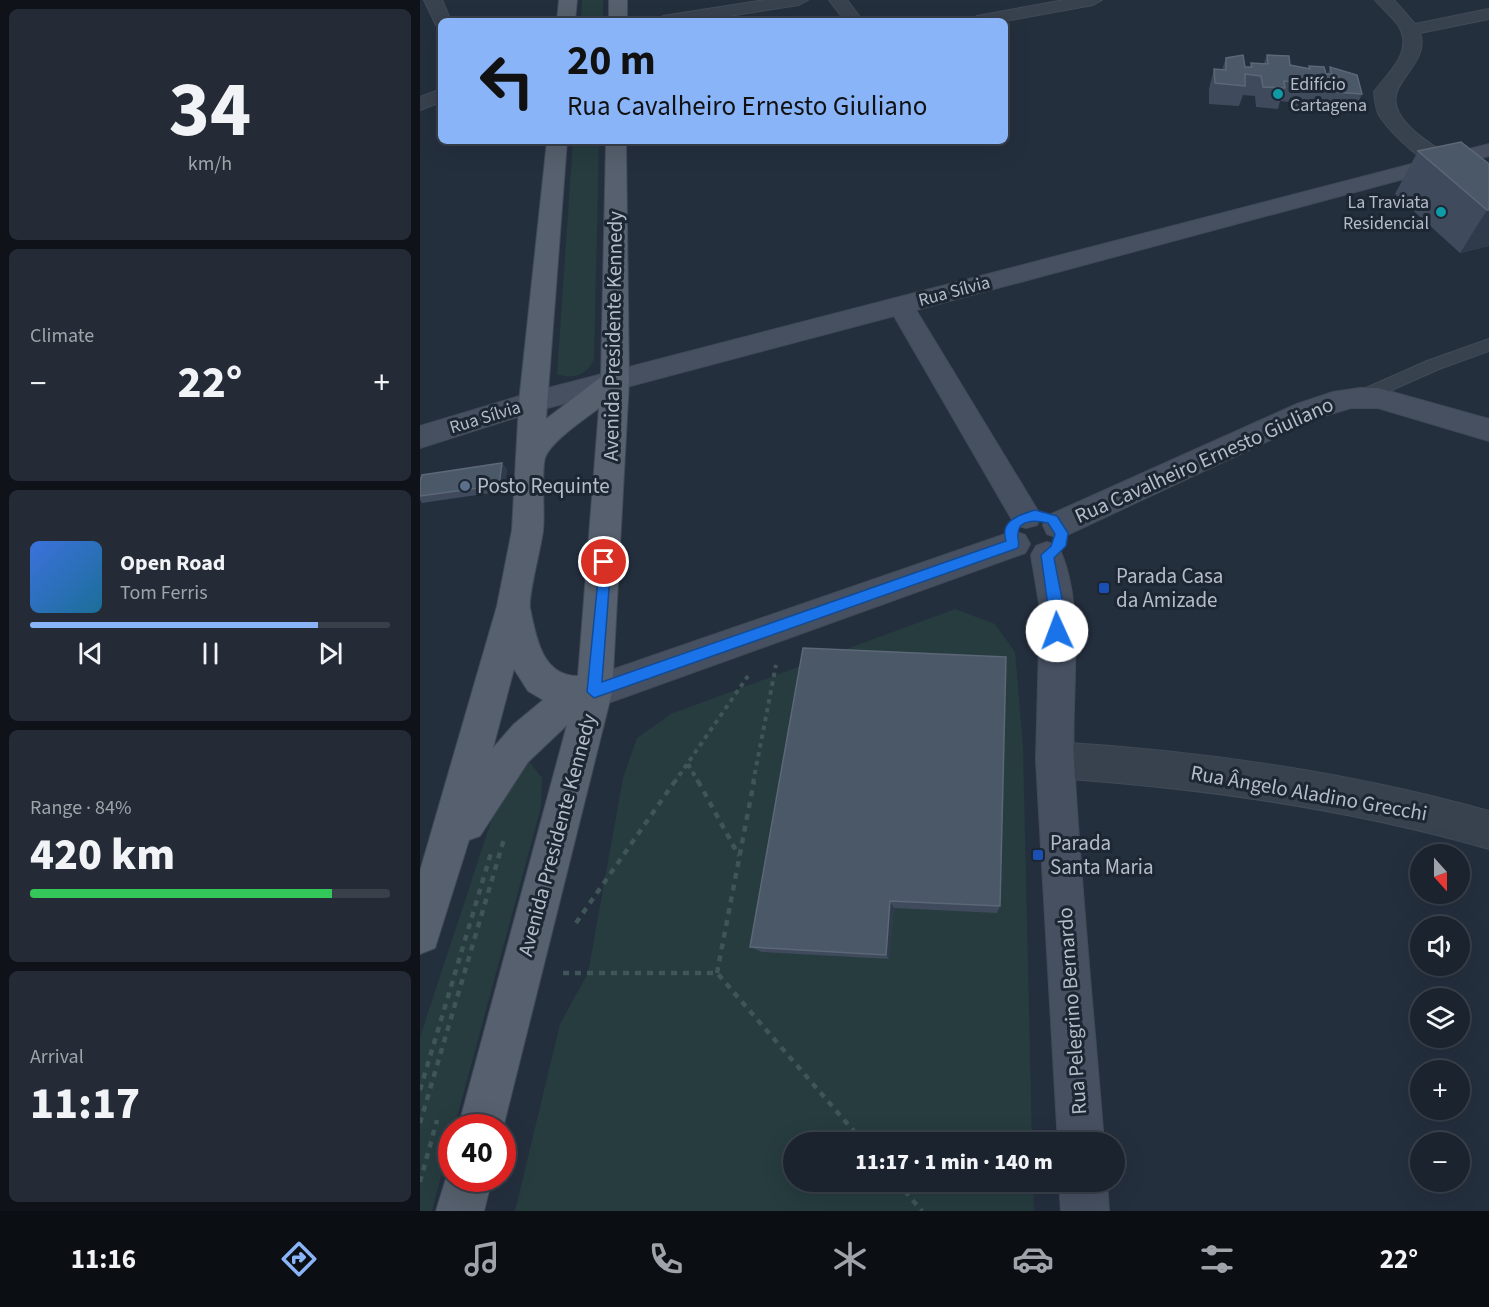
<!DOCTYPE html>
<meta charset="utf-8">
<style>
body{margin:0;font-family:"Source Sans 3",sans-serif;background:#242b36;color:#f1f3f6;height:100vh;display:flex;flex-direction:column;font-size:22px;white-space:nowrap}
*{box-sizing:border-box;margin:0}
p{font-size:20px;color:#a0a4aa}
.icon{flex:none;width:33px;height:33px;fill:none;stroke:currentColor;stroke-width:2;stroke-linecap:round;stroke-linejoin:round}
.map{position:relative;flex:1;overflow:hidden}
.details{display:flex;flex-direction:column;gap:9px;padding:9px;background:#0f1319;width:420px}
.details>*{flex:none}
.banner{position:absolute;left:18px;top:18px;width:570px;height:126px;border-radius:9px;box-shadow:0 6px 24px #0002,0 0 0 2px #39404a;background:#8ab4f8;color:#111;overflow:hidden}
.needle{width:39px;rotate:159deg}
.buttons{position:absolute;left:990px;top:844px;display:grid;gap:12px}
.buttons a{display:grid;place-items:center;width:60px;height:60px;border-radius:50%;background:#1b232e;box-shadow:0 6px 24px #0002,0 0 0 2px #39404a;font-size:30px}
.speed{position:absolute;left:18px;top:1114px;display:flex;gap:12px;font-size:30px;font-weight:700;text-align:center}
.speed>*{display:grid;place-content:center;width:78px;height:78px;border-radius:50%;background:#1b232e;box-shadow:0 6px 24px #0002,0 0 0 2px #39404a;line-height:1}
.speed .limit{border:9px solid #d22;background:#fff;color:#111}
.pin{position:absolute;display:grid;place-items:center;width:51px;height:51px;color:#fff;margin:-26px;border:3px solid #fff;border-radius:50%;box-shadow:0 2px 6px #0007}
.me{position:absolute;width:66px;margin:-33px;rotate:358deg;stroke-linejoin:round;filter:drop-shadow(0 0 4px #0008)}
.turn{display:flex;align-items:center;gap:21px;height:126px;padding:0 30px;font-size:27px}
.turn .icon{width:78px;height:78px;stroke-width:2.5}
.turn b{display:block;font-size:42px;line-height:51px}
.big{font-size:45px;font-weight:800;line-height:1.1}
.details .card{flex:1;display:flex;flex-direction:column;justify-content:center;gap:9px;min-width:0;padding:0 21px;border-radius:9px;background:#242b36}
.details .dial{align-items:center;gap:0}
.dial b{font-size:78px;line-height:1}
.song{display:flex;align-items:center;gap:18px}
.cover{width:72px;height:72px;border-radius:9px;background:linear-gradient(135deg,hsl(220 70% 55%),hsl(200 70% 35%))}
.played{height:6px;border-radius:3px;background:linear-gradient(90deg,#8ab4f8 80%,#39404a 80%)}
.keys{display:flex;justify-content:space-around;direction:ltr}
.heat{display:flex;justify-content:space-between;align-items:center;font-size:33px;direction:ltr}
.charge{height:9px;border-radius:4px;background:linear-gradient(90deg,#34c759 84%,#39404a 0)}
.trip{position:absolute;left:363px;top:1132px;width:342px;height:60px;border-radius:30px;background:#1b232e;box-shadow:0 6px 24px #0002,0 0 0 2px #39404a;font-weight:800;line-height:60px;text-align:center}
.dock{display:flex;height:96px;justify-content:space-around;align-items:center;background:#0b0e12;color:#a0a4aa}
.dock .icon{width:42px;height:42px}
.dock .current{color:#8ab4f8}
.dock b{font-size:27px;color:#f1f3f6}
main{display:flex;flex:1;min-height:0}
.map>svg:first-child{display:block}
</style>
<main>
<section class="details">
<div class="card dial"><b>34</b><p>km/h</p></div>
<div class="card"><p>Climate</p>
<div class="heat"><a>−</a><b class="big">22°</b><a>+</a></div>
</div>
<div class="card">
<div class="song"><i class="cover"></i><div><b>Open Road</b><p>Tom Ferris</p></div></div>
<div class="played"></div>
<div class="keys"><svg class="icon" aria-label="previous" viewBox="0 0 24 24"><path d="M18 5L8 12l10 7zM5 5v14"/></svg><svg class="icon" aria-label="pause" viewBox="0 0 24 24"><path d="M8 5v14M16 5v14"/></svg><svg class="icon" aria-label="next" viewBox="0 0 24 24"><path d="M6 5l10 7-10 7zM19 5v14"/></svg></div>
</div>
<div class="card"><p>Range · 84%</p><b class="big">420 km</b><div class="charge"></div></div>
<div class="card"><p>Arrival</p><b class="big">11:17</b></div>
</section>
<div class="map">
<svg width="1069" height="1211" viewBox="0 0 1069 1211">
<rect width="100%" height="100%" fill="#242f3e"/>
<!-- green -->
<path fill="#263c3f" d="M162,0H183V21H161Z
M153,141H179L174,359C167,375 153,380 137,374Z
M535,609L575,624L595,652L603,747L612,1143H374V1182H613L614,1211H95L140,1024L168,973L203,778L217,738L251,714Z
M107,759L122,778L121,807L34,1128H32L31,1138L12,1211H0V1037L82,788Z"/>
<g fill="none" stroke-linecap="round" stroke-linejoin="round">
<!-- lane casing -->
<g stroke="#414a57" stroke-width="2">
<path id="lane" d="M1069,339V351L1019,369L949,400H937L934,396L937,392L1007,361Z"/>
</g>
<!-- street casing -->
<g stroke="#414a57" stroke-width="2">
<path id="street" d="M4,0H22L31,21H21V26L16,25Z
M345,0H388L379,5L277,21H234L243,16Z
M409,0H427L443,21H425Z
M644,0H682L673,5L585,21H548L557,16Z
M955,0H974L995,24L1069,9V19L1000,33C1011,66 962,83 979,113C990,133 1015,146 1033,159L1036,164L1033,169C1012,174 970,133 959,115C955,107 955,100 954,92C968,72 995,52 978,25C972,16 962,9 955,0Z
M21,89V102L0,110V97Z
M635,742C783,751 926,771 1069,811V849C927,808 783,788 635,778L622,773L616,760L622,747Z"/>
</g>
<!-- secondary casing -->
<g stroke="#414a57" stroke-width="2">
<path id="secondary" d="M1069,144V156L496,310L621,516L617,525L606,528L595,525L474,316L116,411L0,448V426L113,392Z
M940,388H958L1069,419V441L958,408H931L897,418L649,534L638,538L627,534L623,525L627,516L877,404L913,392Z
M594,531L605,535L610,544L605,553L174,708L162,704L156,692L162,680L174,676Z
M627,542L638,546C667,603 650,698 654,762C661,889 674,1016 684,1143H638L616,760L620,609L611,555L616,546Z
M639,1182H687L689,1211H641Z"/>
</g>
<!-- primary casing -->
<g stroke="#414a57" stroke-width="2">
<path id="primary" d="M139,0H157L155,21H137Z
M189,0H207V21H189Z
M127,141H147L126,419L181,377L186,141H206L209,381L192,692L82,1132V1128H38L147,725L108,762L60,836L49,840L15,948L0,954V871L77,606L92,530L99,402ZM179,408L158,676C122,676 116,637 110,608C108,596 121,548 123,531C125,513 121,472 125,458C131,441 165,419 179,408ZM94,669L108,691L123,700L94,724L73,748Z
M31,1162L32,1179H72L64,1211H16Z"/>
</g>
<!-- path-far1 -->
<path stroke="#3f5557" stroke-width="4" stroke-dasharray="4.5 4.5" stroke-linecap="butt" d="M268,764L279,783
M254,783L328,676
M333,783L356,665"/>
<!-- path -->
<path stroke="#3f5557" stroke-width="4.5" stroke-dasharray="6 6" stroke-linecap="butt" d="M278,781L319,856
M156,923L255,781
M143,973H297L444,1143
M297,973L334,781
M0,1090L71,853
M0,1123L84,839
M0,1182L17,1120
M477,1182L502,1211"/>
<!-- lane -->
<use href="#lane" fill="#38414e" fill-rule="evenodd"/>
<!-- street -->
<use href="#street" fill="#38414e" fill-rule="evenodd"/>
<!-- secondary -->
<use href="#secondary" fill="#465061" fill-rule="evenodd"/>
<!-- primary -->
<use href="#primary" fill="#56606e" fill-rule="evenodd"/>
</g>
<!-- wall -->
<path fill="#3f4b5c" d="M847,55L870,65L888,68L889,66L906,74H908L910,67L942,94L933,114L906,112L905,104L894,103L891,111L871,110L870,102L860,101L858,109L836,107L835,96L823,95L819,106L789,104V89L794,69L802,70L806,58L825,67H830L831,63H844Z
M998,151L1069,164V246L1040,253L975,194Z
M87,469L84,491L2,503L0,500V481Z
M383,648L580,906L577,913L474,908L469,959L342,952L330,947Z"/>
<!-- shaded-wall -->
<path fill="#2f3b4b" d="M229,141H248L230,145Z
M1067,210H1069V246L1040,253Z
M82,463L87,469L84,491L79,485Z
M470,901L474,908L469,959L466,955Z"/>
<!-- building -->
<path fill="#4b5868" stroke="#5c6777" stroke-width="1.5" d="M823,55L825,67H832L831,63L848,64L847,55L869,56L870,65L890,69L889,66L904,67L906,74H912L910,67L937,75L942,94L914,92L913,84L897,83L899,91L879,90L877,82L864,81L865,88L843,87L841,76L825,74V86L795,83L794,69L806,70V58Z
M1041,142L1069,164V210H1067L998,151Z
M82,463L79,485L0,496V481L2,475Z
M383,648L586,657L580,906L470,901L466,955L330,947Z"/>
<!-- route -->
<path fill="#1a73e8" stroke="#114b97" stroke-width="1.5" d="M615,510L637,516L648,533L646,546L634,558L644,609L642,635H632L621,555L631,546L635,534L628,523C618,521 599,518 598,533C597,539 600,542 598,548L174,698L167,692L180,559H189L191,562L182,682L586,541C579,520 600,515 615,510Z"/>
<!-- markers -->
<g fill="#0f9aa8" stroke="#1d2633" stroke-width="2">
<circle cx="858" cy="94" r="6"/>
<circle cx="1021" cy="212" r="6"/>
</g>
<circle fill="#5c6f8a" stroke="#1d2633" stroke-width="2" cx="45" cy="486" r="6"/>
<g fill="#1a4fb4" stroke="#1d2633" stroke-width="2">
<rect x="678" y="582" width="12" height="12" rx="3"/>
<rect x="612" y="849" width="12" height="12" rx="3"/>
</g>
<g text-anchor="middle" stroke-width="6" stroke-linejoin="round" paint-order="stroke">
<!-- far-poi labels -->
<g font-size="18" fill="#b4bcc9" stroke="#1d2633" text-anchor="start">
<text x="870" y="90">Edifício<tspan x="870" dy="21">Cartagena</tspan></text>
<text x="1009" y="208" text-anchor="end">La Traviata<tspan x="1009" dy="21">Residencial</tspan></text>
</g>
<!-- far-street labels -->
<g font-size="18" fill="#b4bcc9" stroke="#1d2633">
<text transform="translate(534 291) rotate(-15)" y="6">Rua Sílvia</text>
<text transform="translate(65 417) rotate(-17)" y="6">Rua Sílvia</text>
</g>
<!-- street labels -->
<g font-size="21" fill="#b4bcc9" stroke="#1d2633">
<text transform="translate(193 336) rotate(-89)" y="7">Avenida Presidente Kennedy</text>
<text transform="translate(784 460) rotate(-24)" y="7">Rua Cavalheiro Ernesto Giuliano</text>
<text transform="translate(889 793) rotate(10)" y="7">Rua Ângelo Aladino Grecchi</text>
<text transform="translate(137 835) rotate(-75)" y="7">Avenida Presidente Kennedy</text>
<text transform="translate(652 1011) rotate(-94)" y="7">Rua Pelegrino Bernardo</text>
</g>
<!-- poi labels -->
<g font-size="21" fill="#b4bcc9" stroke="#1d2633" text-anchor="start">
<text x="57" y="493">Posto Requinte</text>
<text x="696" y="583">Parada Casa<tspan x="696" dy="24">da Amizade</tspan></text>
<text x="630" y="850">Parada<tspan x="630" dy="24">Santa Maria</tspan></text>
</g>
</g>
</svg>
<div class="buttons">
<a><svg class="needle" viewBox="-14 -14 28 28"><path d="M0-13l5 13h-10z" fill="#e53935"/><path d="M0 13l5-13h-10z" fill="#a0a4aa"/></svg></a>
<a><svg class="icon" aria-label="sound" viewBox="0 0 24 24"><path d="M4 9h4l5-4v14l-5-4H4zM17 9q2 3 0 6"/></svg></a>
<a><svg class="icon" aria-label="layers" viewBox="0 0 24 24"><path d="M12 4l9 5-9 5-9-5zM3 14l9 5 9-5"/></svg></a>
<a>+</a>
<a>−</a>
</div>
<div class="speed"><div class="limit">40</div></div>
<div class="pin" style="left:184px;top:562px;background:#d93025"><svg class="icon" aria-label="arrive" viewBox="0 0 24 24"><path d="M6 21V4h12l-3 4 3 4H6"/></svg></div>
<svg class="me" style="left:637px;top:631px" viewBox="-20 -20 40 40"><circle r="19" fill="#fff"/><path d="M0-13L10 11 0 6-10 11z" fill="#1a73e8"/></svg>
<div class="trip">11:17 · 1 min · 140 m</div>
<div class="banner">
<div class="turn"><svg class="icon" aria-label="left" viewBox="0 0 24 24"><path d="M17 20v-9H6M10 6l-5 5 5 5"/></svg><div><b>20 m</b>Rua Cavalheiro Ernesto Giuliano</div></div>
</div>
</div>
</main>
<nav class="dock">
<b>11:16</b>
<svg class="icon current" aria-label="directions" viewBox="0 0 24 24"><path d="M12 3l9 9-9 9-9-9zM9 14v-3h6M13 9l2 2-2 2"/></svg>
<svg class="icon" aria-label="music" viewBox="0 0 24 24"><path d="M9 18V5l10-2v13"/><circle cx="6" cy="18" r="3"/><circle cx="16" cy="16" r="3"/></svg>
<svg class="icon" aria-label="phone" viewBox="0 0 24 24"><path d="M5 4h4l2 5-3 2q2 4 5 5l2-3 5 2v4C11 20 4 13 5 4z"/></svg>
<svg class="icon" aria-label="climate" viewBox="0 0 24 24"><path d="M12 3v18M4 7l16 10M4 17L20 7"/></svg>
<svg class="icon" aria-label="car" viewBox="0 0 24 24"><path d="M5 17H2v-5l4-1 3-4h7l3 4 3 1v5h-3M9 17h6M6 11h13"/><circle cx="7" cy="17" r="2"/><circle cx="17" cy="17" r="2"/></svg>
<svg class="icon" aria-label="filters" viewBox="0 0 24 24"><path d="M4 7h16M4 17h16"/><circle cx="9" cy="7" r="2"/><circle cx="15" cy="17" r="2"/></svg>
<b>22°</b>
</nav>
